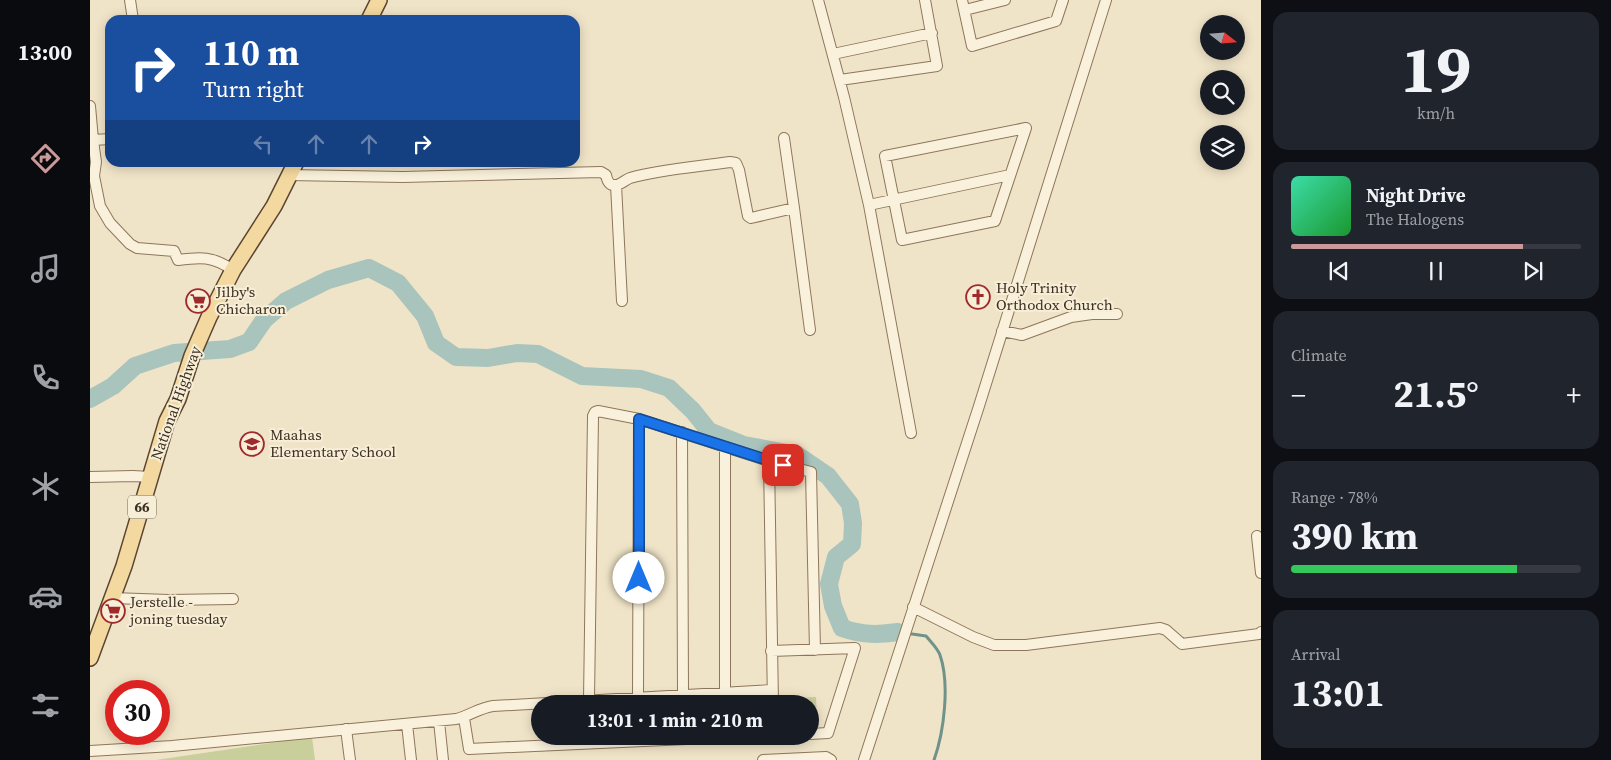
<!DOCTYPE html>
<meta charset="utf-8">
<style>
body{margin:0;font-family:"Source Serif 4",serif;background:#20242c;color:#f1f3f6;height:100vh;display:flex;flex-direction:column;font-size:19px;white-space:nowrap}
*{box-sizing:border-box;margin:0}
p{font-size:16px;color:#9ea1a6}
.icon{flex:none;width:28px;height:28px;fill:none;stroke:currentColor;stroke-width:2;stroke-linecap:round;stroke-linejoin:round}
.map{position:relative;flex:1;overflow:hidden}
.side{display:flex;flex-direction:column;gap:12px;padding:12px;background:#0d0f14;width:350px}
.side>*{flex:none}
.banner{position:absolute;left:15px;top:15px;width:475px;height:152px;border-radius:15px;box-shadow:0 2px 12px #0003;background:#1a4fa0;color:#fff;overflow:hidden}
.needle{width:32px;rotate:107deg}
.buttons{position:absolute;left:1110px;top:15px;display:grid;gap:10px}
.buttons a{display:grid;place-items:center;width:45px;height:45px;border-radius:50%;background:#171b24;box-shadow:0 2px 12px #0003;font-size:25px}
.speed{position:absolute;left:15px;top:680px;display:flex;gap:10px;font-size:25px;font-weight:700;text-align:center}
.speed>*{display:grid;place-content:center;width:65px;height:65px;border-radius:50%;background:#171b24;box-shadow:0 2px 12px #0003;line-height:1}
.speed .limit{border:8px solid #d22;background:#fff;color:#111}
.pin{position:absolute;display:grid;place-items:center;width:42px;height:42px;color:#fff;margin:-21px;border-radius:10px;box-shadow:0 2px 8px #0006}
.me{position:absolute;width:55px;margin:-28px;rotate:0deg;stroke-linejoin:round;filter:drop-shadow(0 0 4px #0008)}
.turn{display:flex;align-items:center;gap:18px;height:105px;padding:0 15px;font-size:22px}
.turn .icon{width:65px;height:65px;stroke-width:2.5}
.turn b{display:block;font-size:35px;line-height:42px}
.lanes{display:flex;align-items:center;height:48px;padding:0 15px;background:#0003;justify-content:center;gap:25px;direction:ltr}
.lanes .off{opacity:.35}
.big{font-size:38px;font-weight:700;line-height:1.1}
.side .widget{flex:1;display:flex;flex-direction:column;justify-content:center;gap:8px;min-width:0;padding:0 18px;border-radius:15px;background:#20242c}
.side .dial{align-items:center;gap:0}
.dial b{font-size:65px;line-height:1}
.song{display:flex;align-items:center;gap:15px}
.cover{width:60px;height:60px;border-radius:8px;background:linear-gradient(135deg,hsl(160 70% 55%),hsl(130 70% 35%))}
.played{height:5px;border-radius:2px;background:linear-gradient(90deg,#cc999b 80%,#363941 80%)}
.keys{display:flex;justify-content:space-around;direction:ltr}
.heat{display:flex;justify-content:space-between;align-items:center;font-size:28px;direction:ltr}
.charge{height:8px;border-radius:4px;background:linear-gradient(90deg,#34c759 78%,#363941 0)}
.trip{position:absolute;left:441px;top:695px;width:288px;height:50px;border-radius:25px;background:#171b24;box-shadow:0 2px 12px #0003;font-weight:700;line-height:50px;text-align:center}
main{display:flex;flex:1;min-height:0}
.menu{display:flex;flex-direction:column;width:90px;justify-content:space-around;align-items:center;background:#090b0e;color:#9ea1a6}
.menu .icon{width:35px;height:35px}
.menu .selected{color:#cc999b}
.menu b{font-size:22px;color:#f1f3f6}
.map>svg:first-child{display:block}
</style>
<main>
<nav class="menu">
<b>13:00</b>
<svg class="icon selected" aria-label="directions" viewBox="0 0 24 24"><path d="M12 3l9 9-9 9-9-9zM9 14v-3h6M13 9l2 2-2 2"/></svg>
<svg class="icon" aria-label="music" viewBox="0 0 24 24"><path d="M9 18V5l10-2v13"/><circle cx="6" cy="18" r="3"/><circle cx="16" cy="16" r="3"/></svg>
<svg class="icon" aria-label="phone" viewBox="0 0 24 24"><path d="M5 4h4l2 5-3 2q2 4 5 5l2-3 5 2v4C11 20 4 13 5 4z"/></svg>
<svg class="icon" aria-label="climate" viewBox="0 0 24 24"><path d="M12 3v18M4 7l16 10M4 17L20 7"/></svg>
<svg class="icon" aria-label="car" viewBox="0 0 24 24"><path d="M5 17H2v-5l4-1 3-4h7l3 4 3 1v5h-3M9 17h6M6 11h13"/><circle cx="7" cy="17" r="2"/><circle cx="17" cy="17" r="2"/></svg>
<svg class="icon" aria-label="filters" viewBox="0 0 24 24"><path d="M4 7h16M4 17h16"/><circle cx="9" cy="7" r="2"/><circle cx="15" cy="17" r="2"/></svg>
</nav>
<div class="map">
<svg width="1171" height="760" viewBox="0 0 1171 760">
<rect width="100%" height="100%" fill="#f0e4c8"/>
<!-- green -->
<path fill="#c9cf9b" d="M726,697L727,722H720V704H686V699Z
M222,737L225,760H66Z"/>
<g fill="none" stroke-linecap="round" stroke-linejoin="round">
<!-- stream -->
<path stroke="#6f938a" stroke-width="3" d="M808,632L836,636C841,642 848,649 850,655C860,684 854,732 844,760"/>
<!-- river -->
<path stroke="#a9c4bc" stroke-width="18" d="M0,399L23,386L45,366L84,353L140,349L159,342L174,320L196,301L238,280L279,268L308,283L335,316L346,343L366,357L398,358L427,353L448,354L492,376L551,379L579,388L603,411L619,431L654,445L707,455L738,476L760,504L763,523L762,544L746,557L739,584L743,606L752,628C772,635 788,635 808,632"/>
<!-- minor casing -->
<g stroke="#8d765c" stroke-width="12">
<path id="minor" d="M40,0L43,20
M728,0L754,97L779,205L821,433
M872,0L882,46L966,21L973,0
M875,10L915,0
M743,54L842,33
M750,80L847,66L835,0
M0,106L3,140
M936,128L905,221L812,240L795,156Z
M694,138L704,208
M198,175L313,177L511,172L516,175C517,180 519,186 526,185C530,185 535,180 540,178C572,169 607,167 640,162L646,163L649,170L658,216L661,218L704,208L720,330
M4,176L10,206L20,223L40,244L47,248L84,251L88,260C111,257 122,256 143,270
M0,177L4,176L6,162L3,140L20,139
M526,185L532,301
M779,205L920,175
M912,331L932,335L981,317L1002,314H1027
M592,432L593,694
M679,461L683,704
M0,477L43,476L60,477
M1167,536L1171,573
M22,598L79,600L143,599
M823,607L883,637L904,645H936L1070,628L1076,630L1092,644L1169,634L1171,632
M681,651L765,648L738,733L720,734
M635,692V447
M548,698L549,419
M499,700L503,416L505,412L508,411L549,419L679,461L721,472L725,650
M374,718L379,749L662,736
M349,721L353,760
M317,724L321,760
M256,729L260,760
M0,751L82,746L366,719C379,716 389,708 403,706L682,690
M673,760L736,757L741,760
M774,760L889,406L1016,0"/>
</g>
<!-- primary casing -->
<g stroke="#5b4430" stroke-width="18">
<path id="primary" d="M279,20L289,0
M0,658L34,566L77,421L88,399L102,356L119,317L143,270L184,206L206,162"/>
</g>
<!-- minor -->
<use href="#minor" stroke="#faf1dc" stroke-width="10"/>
<!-- primary -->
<use href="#primary" stroke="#f3d9a0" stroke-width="15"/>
</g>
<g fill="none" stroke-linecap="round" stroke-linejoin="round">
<!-- route casing -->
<g stroke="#114b97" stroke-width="12">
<path id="route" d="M549,578V419L693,465"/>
</g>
<!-- route -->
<use href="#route" stroke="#1a73e8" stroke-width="9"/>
</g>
<!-- icons -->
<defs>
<g id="church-ring" transform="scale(1.25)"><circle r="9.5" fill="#f7eed8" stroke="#9e2a2b" stroke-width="1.5"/><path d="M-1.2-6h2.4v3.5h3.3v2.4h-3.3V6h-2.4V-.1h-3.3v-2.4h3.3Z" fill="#9e2a2b"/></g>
<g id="supermarket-ring" transform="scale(1.25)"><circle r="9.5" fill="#f7eed8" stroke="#9e2a2b" stroke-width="1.5"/><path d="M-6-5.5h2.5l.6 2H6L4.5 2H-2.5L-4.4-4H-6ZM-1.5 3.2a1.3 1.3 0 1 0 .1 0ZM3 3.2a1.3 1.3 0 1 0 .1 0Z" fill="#9e2a2b"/></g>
<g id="school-ring" transform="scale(1.25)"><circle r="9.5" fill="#f7eed8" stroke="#9e2a2b" stroke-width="1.5"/><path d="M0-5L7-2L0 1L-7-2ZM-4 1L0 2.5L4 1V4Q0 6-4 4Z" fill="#9e2a2b"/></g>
</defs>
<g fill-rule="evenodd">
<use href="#church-ring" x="888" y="297"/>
<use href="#supermarket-ring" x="108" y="301"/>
<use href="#school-ring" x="162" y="444"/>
<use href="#supermarket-ring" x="23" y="611"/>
</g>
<g text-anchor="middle" stroke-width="4" stroke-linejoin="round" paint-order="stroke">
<!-- shield labels -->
<rect fill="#f7eed8" stroke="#756857" stroke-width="1" x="38" y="495.5" width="28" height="23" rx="4"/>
<g font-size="14" font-weight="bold" fill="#3d2e20">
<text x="52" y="512">66</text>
</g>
<!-- poi labels -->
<g font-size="15" fill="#3d2e20" stroke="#f7eed8" text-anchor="start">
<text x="906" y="293">Holy Trinity<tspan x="906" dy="17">Orthodox Church</tspan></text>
<text x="126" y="297">Jilby's<tspan x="126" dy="17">Chicharon</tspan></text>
<text x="180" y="440">Maahas<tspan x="180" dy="17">Elementary School</tspan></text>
<text x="40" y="607">Jerstelle -<tspan x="40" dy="17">joning tuesday</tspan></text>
</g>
<!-- street labels -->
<g font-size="15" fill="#3d2e20" stroke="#f7eed8">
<text transform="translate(86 403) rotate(-70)" y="5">National Highway</text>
</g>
</g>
</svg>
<div class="buttons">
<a><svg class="needle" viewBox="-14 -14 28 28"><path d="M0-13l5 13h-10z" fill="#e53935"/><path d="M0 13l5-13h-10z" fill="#9ea1a6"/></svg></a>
<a><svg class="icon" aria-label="search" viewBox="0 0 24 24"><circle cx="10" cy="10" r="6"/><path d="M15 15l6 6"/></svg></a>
<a><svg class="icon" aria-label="layers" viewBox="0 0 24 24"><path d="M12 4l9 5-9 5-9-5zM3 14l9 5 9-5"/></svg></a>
</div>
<div class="speed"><div class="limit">30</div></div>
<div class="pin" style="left:693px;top:465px;background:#d93025"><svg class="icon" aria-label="arrive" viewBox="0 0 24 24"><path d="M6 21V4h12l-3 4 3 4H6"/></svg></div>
<svg class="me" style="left:549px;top:578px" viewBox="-20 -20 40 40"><circle r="19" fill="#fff"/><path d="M0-13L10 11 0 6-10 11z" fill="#1a73e8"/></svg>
<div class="trip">13:01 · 1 min · 210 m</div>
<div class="banner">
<div class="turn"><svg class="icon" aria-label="right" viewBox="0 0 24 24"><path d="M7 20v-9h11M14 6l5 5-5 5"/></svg><div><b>110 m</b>Turn right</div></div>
<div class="lanes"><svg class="icon off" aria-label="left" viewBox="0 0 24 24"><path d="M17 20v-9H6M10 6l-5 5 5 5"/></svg><svg class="icon off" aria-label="ahead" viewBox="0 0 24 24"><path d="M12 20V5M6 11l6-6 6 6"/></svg><svg class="icon off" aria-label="ahead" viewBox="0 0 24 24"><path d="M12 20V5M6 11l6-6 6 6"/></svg><svg class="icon" aria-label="right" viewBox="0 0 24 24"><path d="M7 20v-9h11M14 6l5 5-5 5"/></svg></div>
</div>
</div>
<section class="side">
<div class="widget dial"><b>19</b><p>km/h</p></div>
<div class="widget">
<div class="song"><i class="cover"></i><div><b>Night Drive</b><p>The Halogens</p></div></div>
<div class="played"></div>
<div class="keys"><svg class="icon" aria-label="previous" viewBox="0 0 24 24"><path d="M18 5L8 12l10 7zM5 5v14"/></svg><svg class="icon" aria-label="pause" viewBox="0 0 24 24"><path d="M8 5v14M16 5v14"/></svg><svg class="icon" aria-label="next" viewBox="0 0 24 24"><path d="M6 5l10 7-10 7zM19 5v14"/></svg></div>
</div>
<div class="widget"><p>Climate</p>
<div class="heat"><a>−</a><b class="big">21.5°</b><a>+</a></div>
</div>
<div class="widget"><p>Range · 78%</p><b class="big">390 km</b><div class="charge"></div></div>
<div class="widget"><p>Arrival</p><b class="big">13:01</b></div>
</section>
</main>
